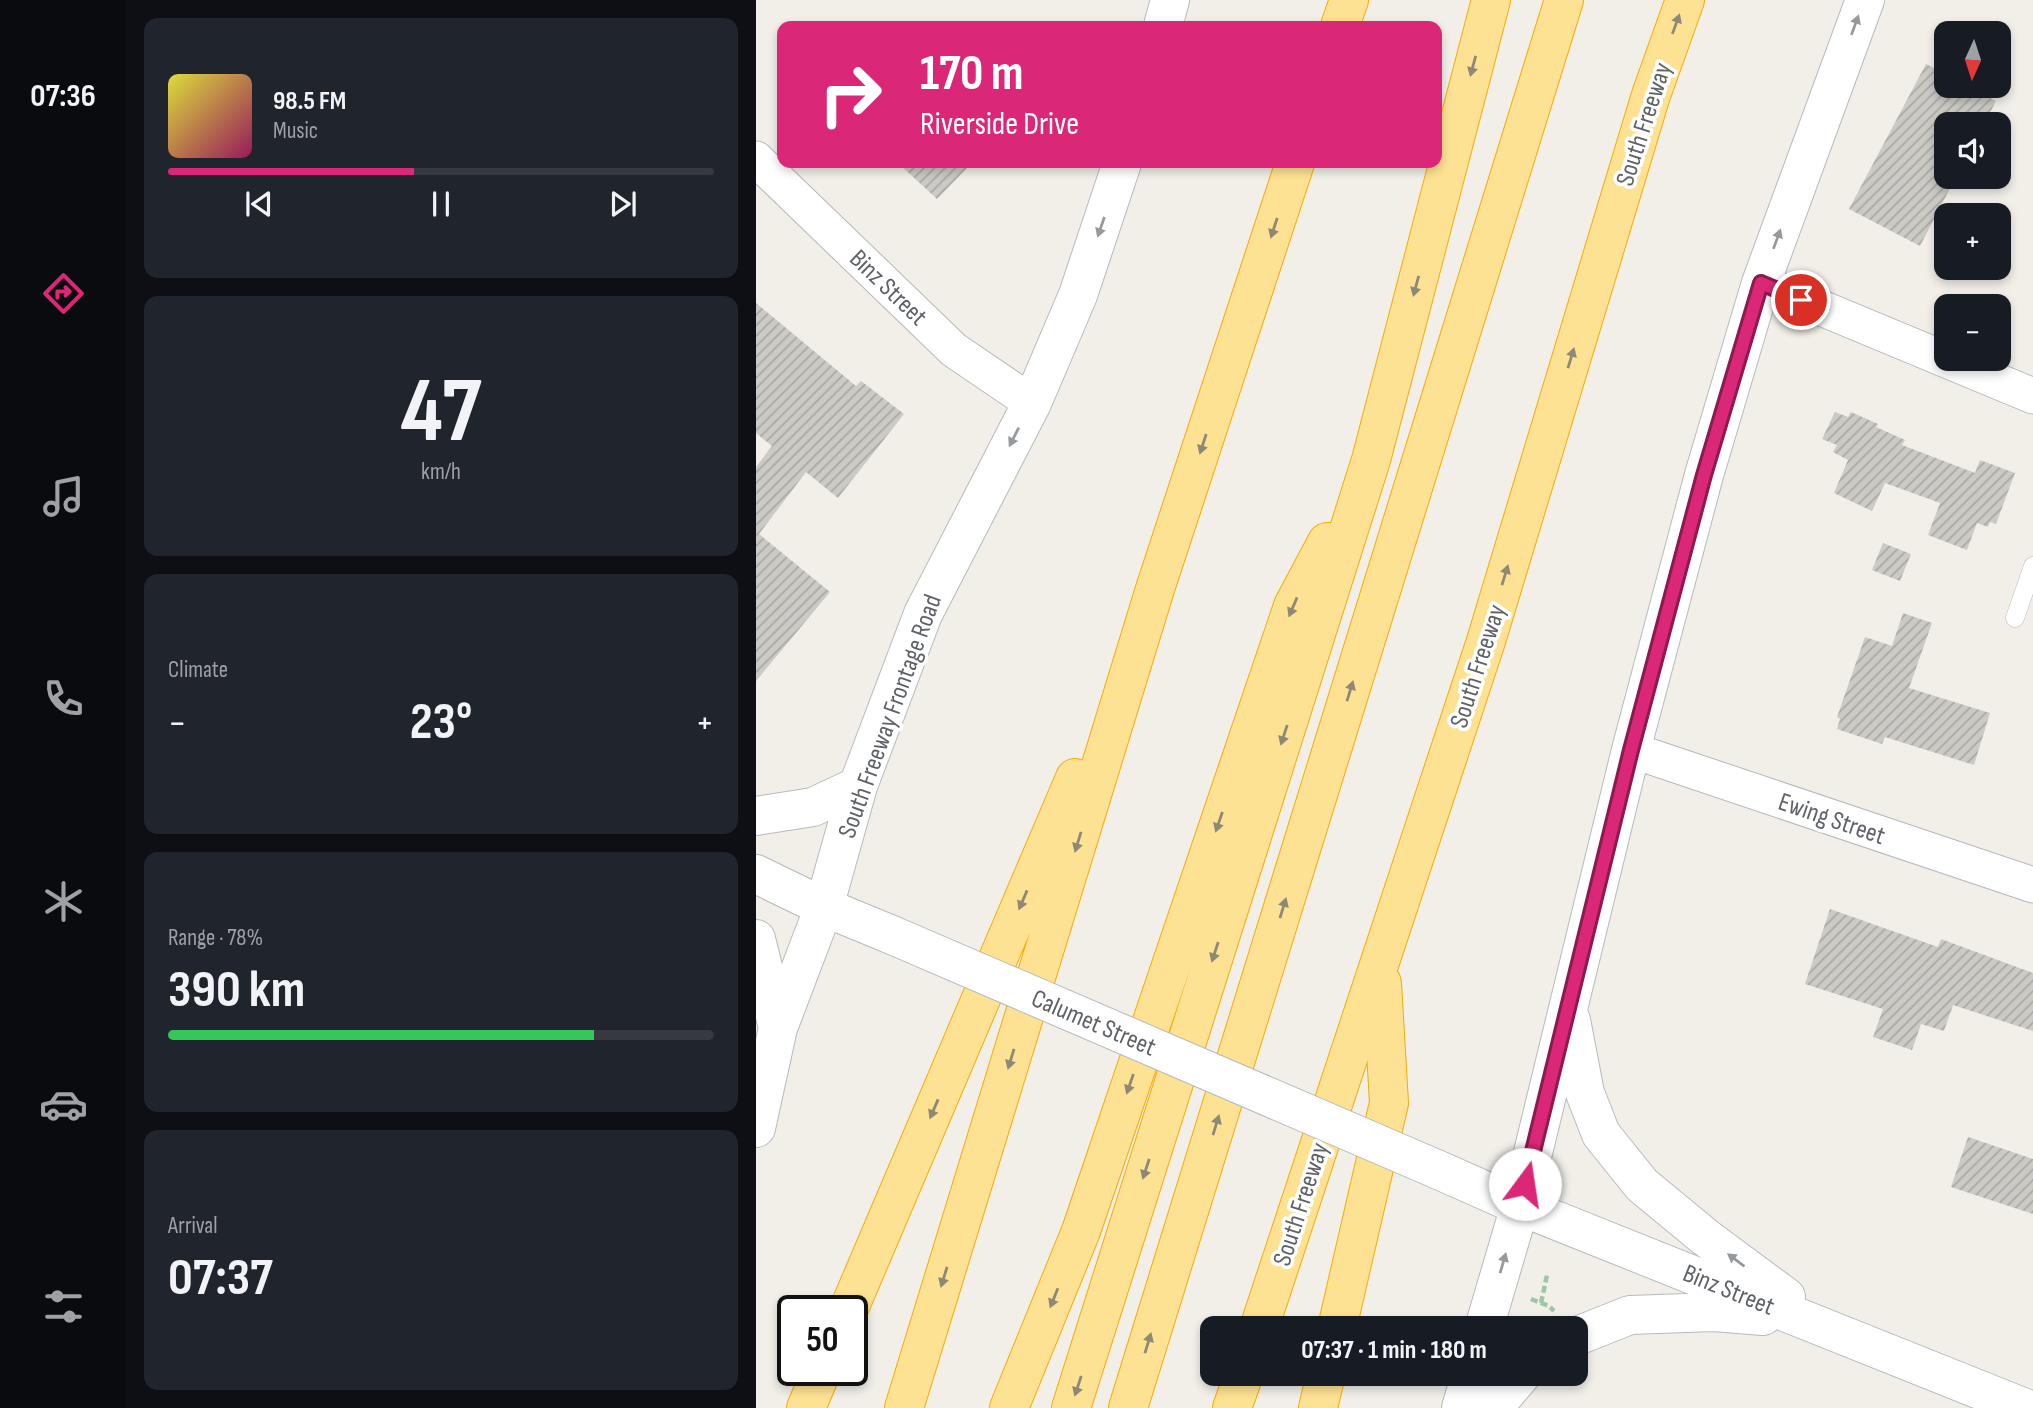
<!DOCTYPE html>
<meta charset="utf-8">
<style>
body{margin:0;font-family:"Sofia Sans Condensed",sans-serif;background:#20242c;color:#f1f3f6;height:100vh;display:flex;flex-direction:column;font-size:26px;white-space:nowrap}
*{box-sizing:border-box;margin:0}
p{font-size:23px;color:#9ea1a6}
.icon{flex:none;width:38px;height:38px;fill:none;stroke:currentColor;stroke-width:2;stroke-linecap:round;stroke-linejoin:round}
.map{position:relative;flex:1;overflow:hidden}
.sheet{display:flex;flex-direction:column;gap:18px;padding:18px;background:#0d0f14;width:630px}
.sheet>*{flex:none}
.banner{position:absolute;left:21px;top:21px;width:665px;height:147px;border-radius:14px;box-shadow:0 4px 10px #0003;background:#db2777;color:#fff;overflow:hidden}
.needle{width:46px;rotate:183deg}
.fabs{position:absolute;left:1178px;top:21px;display:grid;gap:14px}
.fabs a{display:grid;place-items:center;width:77px;height:77px;border-radius:14px;background:#171b24;box-shadow:0 4px 10px #0003;font-size:35px}
.speed{position:absolute;left:21px;top:1295px;display:flex;gap:14px;font-size:35px;font-weight:700;text-align:center}
.speed>*{display:grid;place-content:center;width:91px;height:91px;border-radius:50%;background:#171b24;box-shadow:0 4px 10px #0003;line-height:1}
.speed .limit{border:4px solid #111;border-radius:10px;background:#fff;color:#111}
.pin{position:absolute;display:grid;place-items:center;width:60px;height:60px;color:#fff;margin:-30px;border:4px solid #fff;border-radius:50%;box-shadow:0 2px 7px #0007}
.me{position:absolute;width:77px;margin:-38px;rotate:14deg;stroke-linejoin:round;filter:drop-shadow(0 0 5px #0008)}
.turn{display:flex;align-items:center;gap:24px;height:147px;padding:0 28px;font-size:32px}
.turn .icon{width:91px;height:91px;stroke-width:2.5}
.turn b{display:block;font-size:49px;line-height:60px}
.big{font-size:52px;font-weight:700;line-height:1.1}
.sheet .card{flex:1;display:flex;flex-direction:column;justify-content:center;gap:10px;min-width:0;padding:0 24px;border-radius:14px;background:#20242c}
.sheet .dial{align-items:center;gap:0}
.dial b{font-size:91px;line-height:1}
.song{display:flex;align-items:center;gap:21px}
.cover{width:84px;height:84px;border-radius:10px;background:linear-gradient(135deg,hsl(60 70% 55%),hsl(330 70% 35%))}
.played{height:7px;border-radius:4px;background:linear-gradient(90deg,#db2777 45%,#363941 45%)}
.keys{display:flex;justify-content:space-around;direction:ltr}
.heat{display:flex;justify-content:space-between;align-items:center;font-size:38px;direction:ltr}
.charge{height:10px;border-radius:5px;background:linear-gradient(90deg,#34c759 78%,#363941 0)}
.trip{position:absolute;left:444px;top:1316px;width:388px;height:70px;border-radius:14px;background:#171b24;box-shadow:0 4px 10px #0003;font-weight:700;line-height:70px;text-align:center}
main{display:flex;flex:1;min-height:0}
.menu{display:flex;flex-direction:column;width:126px;justify-content:space-around;align-items:center;background:#090b0e;color:#9ea1a6}
.menu .icon{width:49px;height:49px}
.menu .current{color:#db2777}
.menu b{font-size:32px;color:#f1f3f6}
.map>svg:first-child{display:block}
</style>
<main>
<nav class="menu">
<b>07:36</b>
<svg class="icon current" aria-label="directions" viewBox="0 0 24 24"><path d="M12 3l9 9-9 9-9-9zM9 14v-3h6M13 9l2 2-2 2"/></svg>
<svg class="icon" aria-label="music" viewBox="0 0 24 24"><path d="M9 18V5l10-2v13"/><circle cx="6" cy="18" r="3"/><circle cx="16" cy="16" r="3"/></svg>
<svg class="icon" aria-label="phone" viewBox="0 0 24 24"><path d="M5 4h4l2 5-3 2q2 4 5 5l2-3 5 2v4C11 20 4 13 5 4z"/></svg>
<svg class="icon" aria-label="climate" viewBox="0 0 24 24"><path d="M12 3v18M4 7l16 10M4 17L20 7"/></svg>
<svg class="icon" aria-label="car" viewBox="0 0 24 24"><path d="M5 17H2v-5l4-1 3-4h7l3 4 3 1v5h-3M9 17h6M6 11h13"/><circle cx="7" cy="17" r="2"/><circle cx="17" cy="17" r="2"/></svg>
<svg class="icon" aria-label="filters" viewBox="0 0 24 24"><path d="M4 7h16M4 17h16"/><circle cx="9" cy="7" r="2"/><circle cx="15" cy="17" r="2"/></svg>
</nav>
<section class="sheet">
<div class="card">
<div class="song"><i class="cover"></i><div><b>98.5 FM</b><p>Music</p></div></div>
<div class="played"></div>
<div class="keys"><svg class="icon" aria-label="previous" viewBox="0 0 24 24"><path d="M18 5L8 12l10 7zM5 5v14"/></svg><svg class="icon" aria-label="pause" viewBox="0 0 24 24"><path d="M8 5v14M16 5v14"/></svg><svg class="icon" aria-label="next" viewBox="0 0 24 24"><path d="M6 5l10 7-10 7zM19 5v14"/></svg></div>
</div>
<div class="card dial"><b>47</b><p>km/h</p></div>
<div class="card"><p>Climate</p>
<div class="heat"><a>−</a><b class="big">23°</b><a>+</a></div>
</div>
<div class="card"><p>Range · 78%</p><b class="big">390 km</b><div class="charge"></div></div>
<div class="card"><p>Arrival</p><b class="big">07:37</b></div>
</section>
<div class="map">
<svg width="1277" height="1408" viewBox="0 0 1277 1408">
<defs>
<pattern id="building-hatch" width="6" height="6" patternUnits="userSpaceOnUse" patternTransform="scale(1.75)"><rect width="6" height="6" fill="#cccac5"/><path d="M-1 1l2-2M0 6l6-6M5 7l2-2" fill="none" stroke="#a9a8a4"/></pattern>
</defs>
<rect width="100%" height="100%" fill="#f1efe8"/>
<!-- building -->
<path fill="url(#building-hatch)" d="M1170,64L1190,74V86H1212L1240,101L1228,124H1190V177H1200L1164,246L1093,209Z
M142,163H216L181,199Z
M0,303L100,386L105,381L148,414L82,498L50,472L3,534L74,592L0,681V467L16,446L0,433Z
M1079,412L1092,417L1095,412L1122,424L1120,427L1149,440L1146,445L1219,473L1224,460L1259,473L1240,524L1234,522L1232,527L1221,523L1211,550L1172,535L1184,503L1129,483L1116,511L1078,493L1092,460L1077,452L1081,445L1066,439Z
M1127,543L1155,554L1144,581L1116,570Z
M1147,613L1176,623L1153,688L1234,713L1218,765L1129,737L1126,744L1081,729L1084,719L1081,717L1109,637L1136,646Z
M1074,909L1182,947L1185,939L1277,973V1031L1197,1005L1188,1031L1165,1024L1156,1050L1117,1037L1127,1009L1049,984Z
M1212,1137L1277,1159V1214L1195,1187Z"/>
<g fill="none" stroke-linecap="round" stroke-linejoin="round">
<!-- service casing -->
<g stroke="#b5b8bc" stroke-width="19">
<path id="service" d="M1259,618L1277,566"/>
</g>
<!-- minor casing -->
<g stroke="#b5b8bc" stroke-width="37">
<path id="minor" d="M0,159L198,350L276,403
M1005,283L1277,396
M875,750L1277,885"/>
</g>
<!-- tertiary casing -->
<g stroke="#b5b8bc" stroke-width="40">
<path id="tertiary" d="M0,874L68,907"/>
</g>
<!-- secondary casing -->
<g stroke="#b6babf" stroke-width="40">
<path id="secondary" d="M407,26L414,0
M0,816L57,807L102,786
M68,907L136,935
M0,939L22,1028
M815,1020L829,1093L845,1134L886,1185L949,1237L1030,1297
M0,1128L22,1028L68,907L102,786L167,614L276,403L322,295L366,163
M678,1168L764,1206L1269,1408
M728,1328L764,1206L875,750L948,475L1005,283L1109,0
M821,1336L874,1315L958,1312L1007,1316
M705,1408L715,1374
M737,1408L766,1374"/>
</g>
<!-- motorway casing -->
<g stroke="#f9ab00" stroke-width="40">
<path id="motorway" d="M584,26L593,0
M92,1311L319,778
M503,1328L730,641L895,95L929,0
M581,1328L633,1103L626,983
M50,1408L66,1370
M148,1408L399,589L539,163
M253,1408L325,1231L537,606L571,542
M315,1408L615,460L735,0
M372,1408L808,0
M476,1408L488,1374
M562,1408L570,1374"/>
</g>
<!-- path -->
<path stroke="#9cc7a9" stroke-width="4.5" stroke-dasharray="7 3.5" stroke-linecap="butt" d="M775,1299L793,1306L798,1311
M785,1303L791,1275"/>
<!-- service -->
<use href="#service" stroke="#fff" stroke-width="18"/>
<!-- minor -->
<use href="#minor" stroke="#fff" stroke-width="35"/>
<!-- tertiary -->
<use href="#tertiary" stroke="#fff" stroke-width="38"/>
<!-- secondary -->
<use href="#secondary" stroke="#fff" stroke-width="38"/>
<!-- motorway -->
<use href="#motorway" stroke="#fde293" stroke-width="38"/>
<!-- secondary-bridge casing -->
<g stroke="#b6babf" stroke-width="40" stroke-linecap="butt">
<path id="secondary-bridge" d="M136,935L678,1168"/>
</g>
<!-- secondary-bridge -->
<use href="#secondary-bridge" stroke="#fff" stroke-width="38"/>
</g>
<!-- one-way arrows -->
<defs><path id="oneway-solid" d="M-6-.8H1V-3.2L6.5 0L1 3.2V.8H-6Z" transform="scale(1.75)"/></defs>
<g fill="#8e8975">
<use href="#oneway-solid" transform="translate(920 24) rotate(-70)"/>
<use href="#oneway-solid" transform="translate(717 66) rotate(105)"/>
<use href="#oneway-solid" transform="translate(518 228) rotate(108)"/>
<use href="#oneway-solid" transform="translate(660 286) rotate(105)"/>
<use href="#oneway-solid" transform="translate(815 358) rotate(-73)"/>
<use href="#oneway-solid" transform="translate(447 444) rotate(108)"/>
<use href="#oneway-solid" transform="translate(749 575) rotate(-73)"/>
<use href="#oneway-solid" transform="translate(537 607) rotate(113)"/>
<use href="#oneway-solid" transform="translate(594 691) rotate(-73)"/>
<use href="#oneway-solid" transform="translate(528 735) rotate(108)"/>
<use href="#oneway-solid" transform="translate(463 822) rotate(109)"/>
<use href="#oneway-solid" transform="translate(322 842) rotate(107)"/>
<use href="#oneway-solid" transform="translate(267 900) rotate(113)"/>
<use href="#oneway-solid" transform="translate(527 908) rotate(-73)"/>
<use href="#oneway-solid" transform="translate(459 952) rotate(108)"/>
<use href="#oneway-solid" transform="translate(255 1059) rotate(107)"/>
<use href="#oneway-solid" transform="translate(374 1084) rotate(109)"/>
<use href="#oneway-solid" transform="translate(178 1109) rotate(113)"/>
<use href="#oneway-solid" transform="translate(460 1125) rotate(-73)"/>
<use href="#oneway-solid" transform="translate(390 1169) rotate(108)"/>
<use href="#oneway-solid" transform="translate(188 1277) rotate(107)"/>
<use href="#oneway-solid" transform="translate(298 1298) rotate(112)"/>
<use href="#oneway-solid" transform="translate(392 1343) rotate(-73)"/>
<use href="#oneway-solid" transform="translate(322 1386) rotate(108)"/>
</g>
<g fill="#979a9d">
<use href="#oneway-solid" transform="translate(1099 25) rotate(-70)"/>
<use href="#oneway-solid" transform="translate(345 227) rotate(109)"/>
<use href="#oneway-solid" transform="translate(1021 239) rotate(-70)"/>
<use href="#oneway-solid" transform="translate(258 437) rotate(117)"/>
<use href="#oneway-solid" transform="translate(980 1260) rotate(-143)"/>
<use href="#oneway-solid" transform="translate(747 1263) rotate(-74)"/>
</g>
<g fill="none" stroke-linecap="round" stroke-linejoin="round">
<!-- route casing -->
<g stroke="#8e194d" stroke-width="18">
<path id="route" d="M769,1184L875,750L948,475L1005,283L1045,300"/>
</g>
<!-- route -->
<use href="#route" stroke="#db2777" stroke-width="12"/>
</g>
<g text-anchor="middle" stroke-width="7" stroke-linejoin="round" paint-order="stroke">
<!-- street labels -->
<g font-size="26" fill="#5f6368" stroke="#fff">
<text transform="translate(887 124) rotate(-72)" y="9">South Freeway</text>
<text transform="translate(133 287) rotate(44)" y="9">Binz Street</text>
<text transform="translate(721 666) rotate(-72)" y="9">South Freeway</text>
<text transform="translate(133 716) rotate(-70)" y="9">South Freeway Frontage Road</text>
<text transform="translate(1076 818) rotate(19)" y="9">Ewing Street</text>
<text transform="translate(338 1022) rotate(23)" y="9">Calumet Street</text>
<text transform="translate(544 1204) rotate(-72)" y="9">South Freeway</text>
<text transform="translate(973 1289) rotate(22)" y="9">Binz Street</text>
</g>
</g>
</svg>
<div class="fabs">
<a><svg class="needle" viewBox="-14 -14 28 28"><path d="M0-13l5 13h-10z" fill="#e53935"/><path d="M0 13l5-13h-10z" fill="#9ea1a6"/></svg></a>
<a><svg class="icon" aria-label="sound" viewBox="0 0 24 24"><path d="M4 9h4l5-4v14l-5-4H4zM17 9q2 3 0 6"/></svg></a>
<a>+</a>
<a>−</a>
</div>
<div class="speed"><div class="limit">50</div></div>
<div class="pin" style="left:1045px;top:300px;background:#d93025"><svg class="icon" aria-label="arrive" viewBox="0 0 24 24"><path d="M6 21V4h12l-3 4 3 4H6"/></svg></div>
<svg class="me" style="left:769px;top:1184px" viewBox="-20 -20 40 40"><circle r="19" fill="#fff"/><path d="M0-13L10 11 0 6-10 11z" fill="#db2777"/></svg>
<div class="trip">07:37 · 1 min · 180 m</div>
<div class="banner">
<div class="turn"><svg class="icon" aria-label="right" viewBox="0 0 24 24"><path d="M7 20v-9h11M14 6l5 5-5 5"/></svg><div><b>170 m</b>Riverside Drive</div></div>
</div>
</div>
</main>
